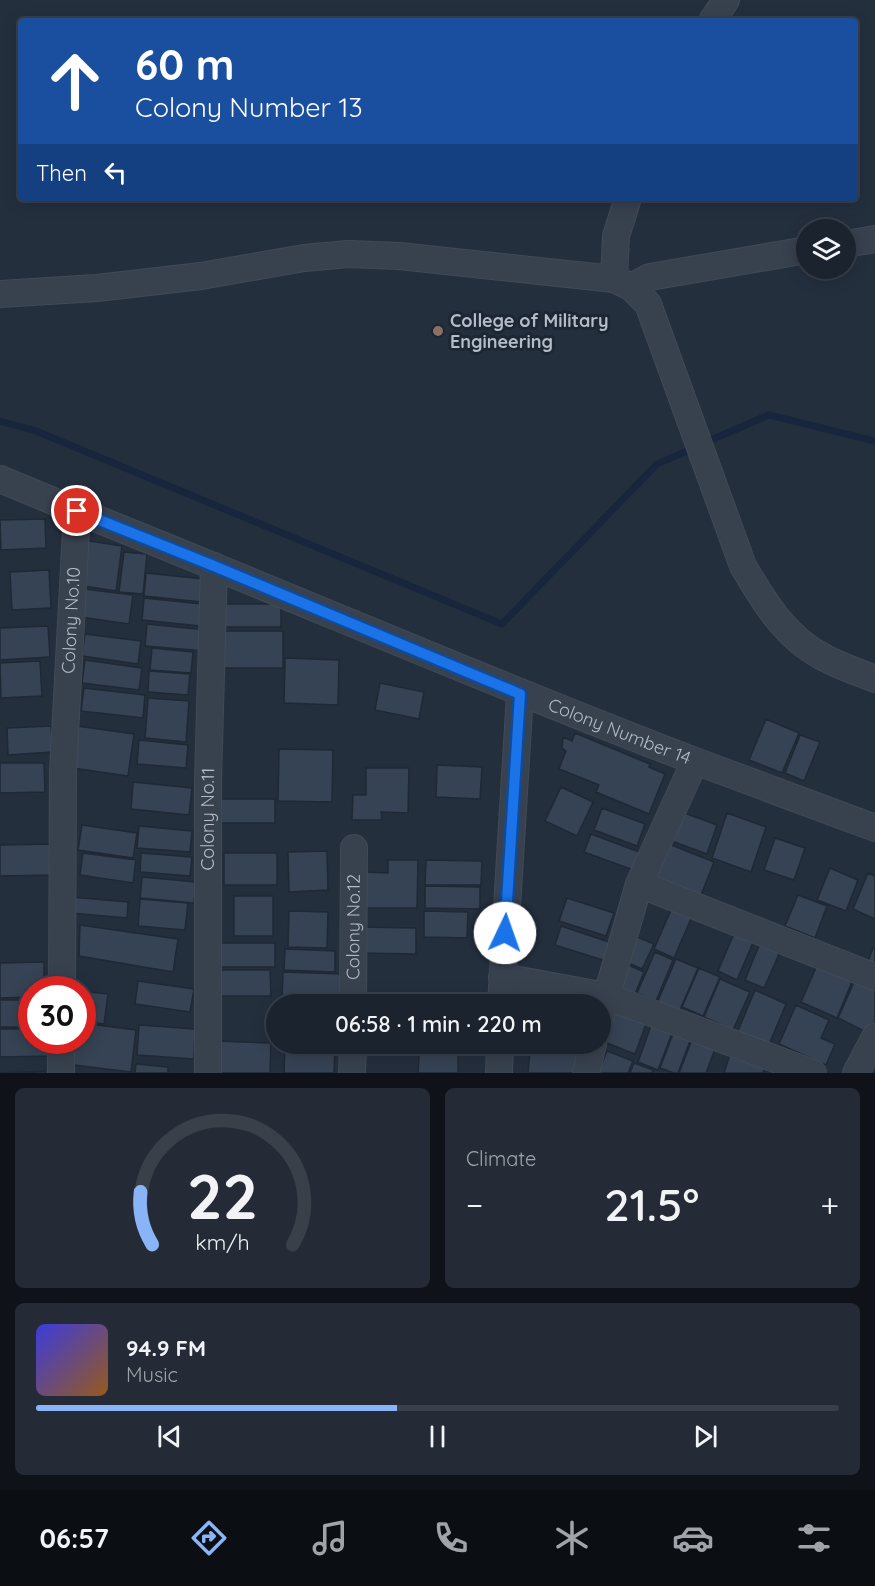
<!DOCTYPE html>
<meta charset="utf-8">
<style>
body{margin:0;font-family:Quicksand,sans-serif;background:#242b36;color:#f1f3f6;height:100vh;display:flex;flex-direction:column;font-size:22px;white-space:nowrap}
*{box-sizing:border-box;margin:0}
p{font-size:20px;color:#a0a4aa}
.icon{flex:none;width:33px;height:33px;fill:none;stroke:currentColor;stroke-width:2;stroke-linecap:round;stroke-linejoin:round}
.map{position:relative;height:1073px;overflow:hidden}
.details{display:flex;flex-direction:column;gap:15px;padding:15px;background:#0f1319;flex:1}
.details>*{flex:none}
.top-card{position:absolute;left:18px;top:18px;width:840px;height:183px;border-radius:6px;box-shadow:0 3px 15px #0003,0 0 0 2px #39404a;background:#1a4fa0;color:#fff;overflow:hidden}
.controls{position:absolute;left:796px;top:219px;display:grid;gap:12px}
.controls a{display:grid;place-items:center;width:60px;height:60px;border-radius:50%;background:#1b232e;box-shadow:0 3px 15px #0003,0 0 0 2px #39404a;font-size:30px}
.speed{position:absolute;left:18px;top:976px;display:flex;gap:12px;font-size:30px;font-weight:700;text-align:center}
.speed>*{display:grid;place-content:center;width:78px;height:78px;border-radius:50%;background:#1b232e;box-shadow:0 3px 15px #0003,0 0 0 2px #39404a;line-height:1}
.speed .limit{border:9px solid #d22;background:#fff;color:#111}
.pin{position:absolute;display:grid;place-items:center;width:51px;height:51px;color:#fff;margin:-26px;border:3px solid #fff;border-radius:50%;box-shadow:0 2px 6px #0007}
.me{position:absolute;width:66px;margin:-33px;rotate:3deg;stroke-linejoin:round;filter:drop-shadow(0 0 4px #0008)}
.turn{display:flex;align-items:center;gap:21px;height:126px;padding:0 18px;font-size:27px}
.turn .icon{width:78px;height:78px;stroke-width:2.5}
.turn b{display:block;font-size:42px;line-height:51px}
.then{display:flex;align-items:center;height:57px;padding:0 18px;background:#0003;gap:12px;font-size:22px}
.big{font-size:45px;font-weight:600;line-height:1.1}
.details .widget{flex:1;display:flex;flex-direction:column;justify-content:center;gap:9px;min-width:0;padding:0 21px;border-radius:9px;background:#242b36}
.details .dial{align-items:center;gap:0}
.dial svg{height:156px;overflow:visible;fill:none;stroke:#39404a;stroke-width:7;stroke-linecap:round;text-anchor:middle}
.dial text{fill:#f1f3f6;stroke:none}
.song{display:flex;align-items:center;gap:18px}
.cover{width:72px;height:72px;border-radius:9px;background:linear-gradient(135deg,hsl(240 70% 55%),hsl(30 70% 35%))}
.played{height:6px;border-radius:3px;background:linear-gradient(90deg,#8ab4f8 45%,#39404a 45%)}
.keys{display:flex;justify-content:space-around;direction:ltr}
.heat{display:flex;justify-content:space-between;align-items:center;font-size:33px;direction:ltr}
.details .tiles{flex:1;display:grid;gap:15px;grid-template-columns:1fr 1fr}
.widget:last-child{grid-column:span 2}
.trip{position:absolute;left:266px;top:994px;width:345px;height:60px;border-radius:30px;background:#1b232e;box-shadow:0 3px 15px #0003,0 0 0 2px #39404a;font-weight:600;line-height:60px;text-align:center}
.tabs{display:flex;height:96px;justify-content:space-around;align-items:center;background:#0b0e12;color:#a0a4aa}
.tabs .icon{width:42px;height:42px}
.tabs .active{color:#8ab4f8}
.tabs b{font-size:27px;color:#f1f3f6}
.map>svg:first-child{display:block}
</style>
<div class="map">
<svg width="875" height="1073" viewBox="0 0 875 1073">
<rect width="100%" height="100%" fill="#242f3e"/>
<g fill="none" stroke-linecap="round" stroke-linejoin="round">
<!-- stream -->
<path stroke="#17263c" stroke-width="7" d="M0,421L36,431L502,624L657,464L694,448
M704,443L769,415L875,441"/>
</g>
<!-- building -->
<path fill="#364354" stroke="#1f2835" stroke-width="1.5" d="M45,519L46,548L1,550L0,520Z
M83,540L122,546L116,591L77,585Z
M124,552L147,554L143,594L119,592Z
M49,570L51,608L12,610L10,572Z
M146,573L204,579L202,602L144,596Z
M84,589L133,595L129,624L80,617Z
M144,598L202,604L200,626L142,620Z
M220,604H281V627H220Z
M147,624L207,630L205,651L145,646Z
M48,626L50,657L0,660V628Z
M224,631H283V668H224Z
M85,634L141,641L138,664L82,656Z
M152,648L193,652L191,673L150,670Z
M285,658L339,660L338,705L284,703Z
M85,660L142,668L139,690L82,683Z
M40,661L42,696L1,698L0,663Z
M149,671L190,674L188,695L148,692Z
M380,683L424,692L419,719L375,710Z
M84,688L145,695L143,718L81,711Z
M148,698L189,701L186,742L145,738Z
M766,719L799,733L782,773L749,760Z
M51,726L53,752L8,755L7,728Z
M77,726L134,734L128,776L72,768Z
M575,733L650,764L649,767L665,774L649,814L596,792L599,785L559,769L566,751L562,748L563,737L572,741Z
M800,735L820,742L804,781L785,773Z
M139,740L188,745L186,768L137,764Z
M279,749L333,750L332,802L278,801Z
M0,763H44L45,792L0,793Z
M437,765L482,767L480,799L436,797Z
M366,768H409L408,813L381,812L382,820H352L353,795H366Z
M133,782L192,788L189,815L131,809Z
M561,787L593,802L577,836L545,821Z
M219,799H275V823H219Z
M602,808L645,824L637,846L594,830Z
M679,811L717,825L707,854L669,840Z
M727,813L766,827L751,872L712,858Z
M82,825L137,833L133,858L78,850Z
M139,826L192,831L190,852L137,848Z
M591,834L642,853L636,871L584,852Z
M775,838L805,848L794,880L764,870Z
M53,844V875L0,876V845Z
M669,844L714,862L698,903L653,885Z
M327,851L328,890L289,892L288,852Z
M83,853L136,860L133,883L80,875Z
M141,853L192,857L190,876L140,872Z
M224,853H277V885H224Z
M388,860H418L417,908H362L363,872L388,873Z
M426,860L482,861L481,885H425Z
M830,868L858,880L846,911L817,900Z
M868,873L875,876V919L853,909Z
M142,877L196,882L194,903L140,898Z
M425,886L480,887V909L425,908Z
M798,895L827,906L815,938L785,926Z
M234,896H273V936H234Z
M71,897L128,902L127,918L70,913Z
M567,898L614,913L606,936L559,921Z
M140,899L188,903L185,930L138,926Z
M674,903L694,912L674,958L654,949Z
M289,911L328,912L327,948L288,947Z
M424,911L468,912L467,938L424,937Z
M80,925L178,939L173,972L79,956Z
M561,926L615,944L609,962L555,945Z
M358,927L416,928V954L358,953Z
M735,931L754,940L737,980L718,971Z
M635,936L654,944L642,969L624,961Z
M217,943H275V967H217Z
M760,943L780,952L764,988L745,980Z
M873,948L875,949V973L865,969Z
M285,949L335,951V972L284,970Z
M655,952L673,960L656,1001L637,993Z
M676,959L698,968L679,1012L657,1003Z
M44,962V990H32V997L0,998V963Z
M624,963L644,972L635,994L614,985Z
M818,963L853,979L837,1018L801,1002Z
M699,968L720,977L703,1016L682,1007Z
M221,970H270L271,996H221Z
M283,972L343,974V1000L282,998Z
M720,979L750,992L733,1030L704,1017Z
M855,980L875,989V1028L872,1035L838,1018Z
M138,981L194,989L190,1012L135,1004Z
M755,990L786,1004L768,1047L737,1033Z
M82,991L108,994L104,1024L82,1021Z
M0,1000H32V1027H0Z
M618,1005L649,1016L635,1054L604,1042Z
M796,1005L829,1020L821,1038L835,1044L826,1065L779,1044Z
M653,1020L674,1028L658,1070L638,1062Z
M82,1023L136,1030L131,1072L66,1064L69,1041H82Z
M139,1025L195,1029L194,1059L137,1055Z
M676,1026L693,1033L678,1073H674L660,1068Z
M0,1029H32V1041H52V1056L0,1057Z
M695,1032L718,1041L706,1073H679Z
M216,1041L271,1043L270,1073H215Z
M362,1044H413V1048H362Z
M529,1044H582L581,1052L529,1047Z
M285,1045L335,1047L334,1073H284Z
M530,1049L581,1052L580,1073H528Z
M607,1051L633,1061L628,1073H598Z
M731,1051L766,1063L763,1073H724Z
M419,1054L458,1055V1073H418Z
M634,1063L653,1070L652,1073H630Z
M136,1064L168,1067V1073H135Z
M45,1071V1073H0Z"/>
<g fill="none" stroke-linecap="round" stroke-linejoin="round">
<!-- minor casing -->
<g stroke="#414a57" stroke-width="28">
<g id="minor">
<path d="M712,21L726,0"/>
<path d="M846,244L875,239"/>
<path d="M614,279L616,236L628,198"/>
<path d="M631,287L650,277L807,250"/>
<path d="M0,294L97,288L201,276L304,258L348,254L399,256L614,279L631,287L648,304L743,566C764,602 785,637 823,657C839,666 858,672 875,679"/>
<path d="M0,479L77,511"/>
<path d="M695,761L875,828"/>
<path d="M639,884L875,977"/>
<path d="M502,977L606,996L813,1073"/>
<path id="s1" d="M62,990L63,771L77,511C284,593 487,682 695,761L639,884L600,1019"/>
<path id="s2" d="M353,1005L354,848"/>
<path d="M501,1005L520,694"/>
<path d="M61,1073V1041"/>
<path id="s3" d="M208,1073V781L214,566"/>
<path d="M352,1073L353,1044"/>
<path d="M499,1073L500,1044"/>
<path d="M586,1073L593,1044"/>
<path d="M856,1073L875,1037"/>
</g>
</g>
<!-- minor -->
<use href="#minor" stroke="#38414e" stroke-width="26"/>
</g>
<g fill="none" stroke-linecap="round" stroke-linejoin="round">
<!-- route casing -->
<g stroke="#114b97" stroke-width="15">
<path id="route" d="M77,511L214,566L520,694L505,933"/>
</g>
<!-- route -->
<use href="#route" stroke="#1a73e8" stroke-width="10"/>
</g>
<!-- markers -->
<circle fill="#8d6e63" stroke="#1d2633" stroke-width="2" cx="438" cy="331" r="6"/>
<g text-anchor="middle" stroke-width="6" stroke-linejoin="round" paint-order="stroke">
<!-- poi labels -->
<g font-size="18" font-weight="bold" fill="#b4bcc9" stroke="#1d2633" text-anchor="start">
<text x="450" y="327">College of Military<tspan x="450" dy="21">Engineering</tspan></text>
</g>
<!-- street labels -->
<g font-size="18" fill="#b4bcc9" stroke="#1d2633">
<text dy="6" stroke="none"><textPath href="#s1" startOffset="370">Colony No.10</textPath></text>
<text dy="6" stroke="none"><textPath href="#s1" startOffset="1065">Colony Number 14</textPath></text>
<text dy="6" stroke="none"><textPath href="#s3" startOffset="254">Colony No.11</textPath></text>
<text dy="6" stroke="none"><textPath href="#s2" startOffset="78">Colony No.12</textPath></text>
</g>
</g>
</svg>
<div class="controls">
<a><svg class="icon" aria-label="layers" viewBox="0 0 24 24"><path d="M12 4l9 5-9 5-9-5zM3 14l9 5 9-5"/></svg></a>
</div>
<div class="speed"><div class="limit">30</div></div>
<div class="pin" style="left:77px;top:511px;background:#d93025"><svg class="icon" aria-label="arrive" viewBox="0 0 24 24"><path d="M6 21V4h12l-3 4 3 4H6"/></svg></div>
<svg class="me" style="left:505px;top:933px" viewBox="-20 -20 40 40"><circle r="19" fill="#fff"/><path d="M0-13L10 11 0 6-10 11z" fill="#1a73e8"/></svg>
<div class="trip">06:58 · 1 min · 220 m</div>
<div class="top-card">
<div class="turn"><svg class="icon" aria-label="ahead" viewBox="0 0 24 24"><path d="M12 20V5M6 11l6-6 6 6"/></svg><div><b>60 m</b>Colony Number 13</div></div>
<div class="then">Then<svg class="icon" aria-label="left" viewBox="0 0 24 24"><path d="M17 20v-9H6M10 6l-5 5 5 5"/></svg></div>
</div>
</div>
<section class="details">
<div class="tiles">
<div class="widget dial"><svg viewBox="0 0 100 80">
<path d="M14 69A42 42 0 1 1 86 69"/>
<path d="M14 69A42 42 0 0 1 8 42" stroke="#8ab4f8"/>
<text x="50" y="56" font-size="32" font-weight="700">22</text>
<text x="50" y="72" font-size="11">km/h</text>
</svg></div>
<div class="widget"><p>Climate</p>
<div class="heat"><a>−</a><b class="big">21.5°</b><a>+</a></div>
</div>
<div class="widget">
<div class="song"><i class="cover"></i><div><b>94.9 FM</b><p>Music</p></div></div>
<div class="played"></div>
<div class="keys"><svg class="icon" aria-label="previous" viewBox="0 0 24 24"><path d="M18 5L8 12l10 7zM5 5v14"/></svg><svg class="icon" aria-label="pause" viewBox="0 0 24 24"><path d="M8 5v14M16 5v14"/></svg><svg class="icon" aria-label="next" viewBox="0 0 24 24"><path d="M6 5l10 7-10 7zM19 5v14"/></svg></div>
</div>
</div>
</section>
<nav class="tabs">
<b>06:57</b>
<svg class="icon active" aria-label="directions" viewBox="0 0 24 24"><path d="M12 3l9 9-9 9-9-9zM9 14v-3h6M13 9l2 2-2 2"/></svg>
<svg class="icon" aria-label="music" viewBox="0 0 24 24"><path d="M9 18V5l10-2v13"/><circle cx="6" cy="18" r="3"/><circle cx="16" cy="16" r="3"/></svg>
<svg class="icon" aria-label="phone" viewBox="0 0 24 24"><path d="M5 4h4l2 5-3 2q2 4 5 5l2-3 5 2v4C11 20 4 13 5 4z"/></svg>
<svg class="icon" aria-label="climate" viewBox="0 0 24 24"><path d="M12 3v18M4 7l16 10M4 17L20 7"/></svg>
<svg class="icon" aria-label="car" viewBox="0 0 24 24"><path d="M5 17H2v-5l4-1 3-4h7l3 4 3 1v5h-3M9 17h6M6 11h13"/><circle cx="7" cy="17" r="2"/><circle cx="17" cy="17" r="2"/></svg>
<svg class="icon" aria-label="filters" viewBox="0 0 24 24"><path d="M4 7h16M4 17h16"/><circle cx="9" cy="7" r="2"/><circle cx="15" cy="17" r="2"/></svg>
</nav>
